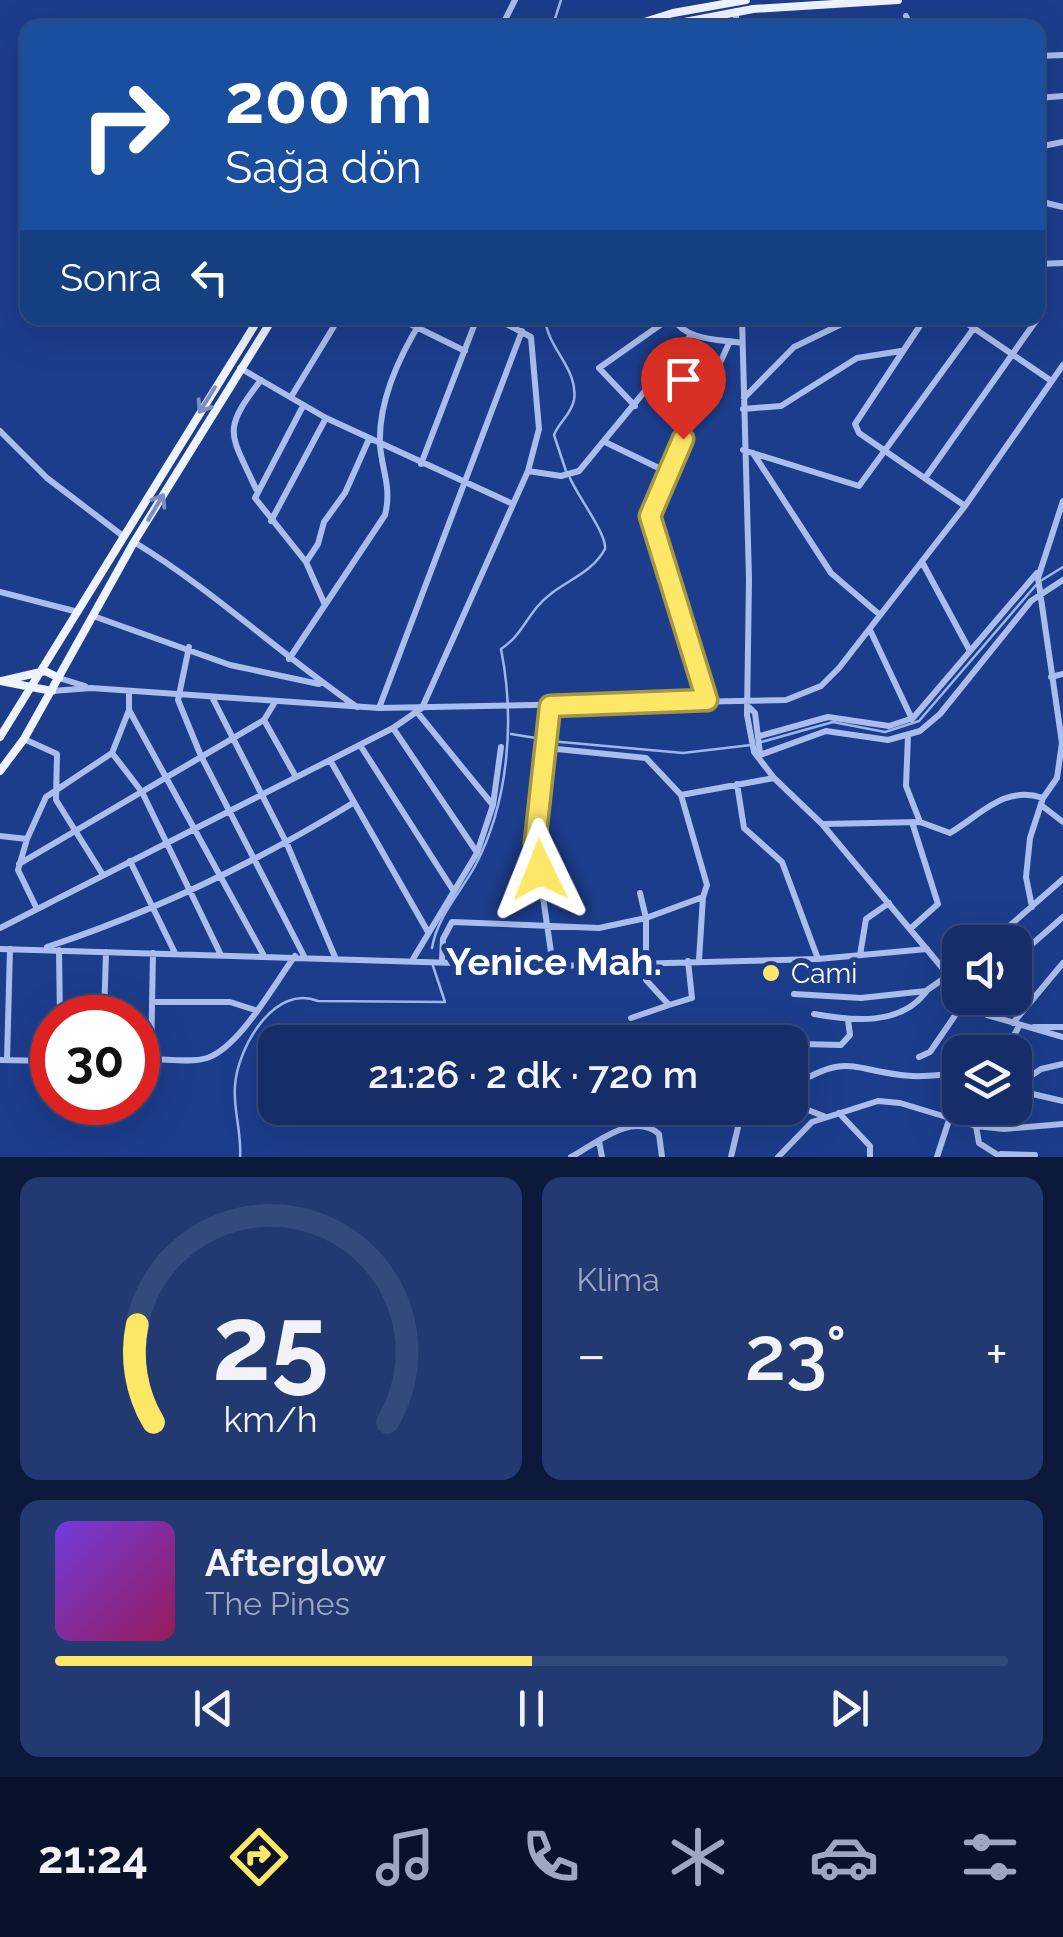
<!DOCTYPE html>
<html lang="tr">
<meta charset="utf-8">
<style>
body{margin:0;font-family:Raleway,sans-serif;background:#223a71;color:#f1f3f6;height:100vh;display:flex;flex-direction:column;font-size:38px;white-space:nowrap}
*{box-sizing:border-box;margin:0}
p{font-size:32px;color:#9da8c0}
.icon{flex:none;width:55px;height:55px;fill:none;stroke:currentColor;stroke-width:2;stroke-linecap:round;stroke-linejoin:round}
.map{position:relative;height:1157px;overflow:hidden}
.sheet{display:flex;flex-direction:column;gap:20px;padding:20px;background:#0c193a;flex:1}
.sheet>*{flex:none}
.hud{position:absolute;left:20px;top:20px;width:1025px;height:305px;border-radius:20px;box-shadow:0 10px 40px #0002,0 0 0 2px #344a7d;background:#1a4fa0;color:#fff;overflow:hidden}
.tools{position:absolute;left:942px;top:925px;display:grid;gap:20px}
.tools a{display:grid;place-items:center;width:90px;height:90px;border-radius:20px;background:#152e69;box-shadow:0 10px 40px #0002,0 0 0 2px #344a7d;font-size:50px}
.speed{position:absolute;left:30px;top:995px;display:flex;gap:20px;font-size:50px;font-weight:700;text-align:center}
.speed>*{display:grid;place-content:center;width:130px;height:130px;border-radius:50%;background:#152e69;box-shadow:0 10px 40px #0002,0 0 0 2px #344a7d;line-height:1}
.speed .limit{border:15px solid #d22;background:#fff;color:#111}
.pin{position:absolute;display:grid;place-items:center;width:85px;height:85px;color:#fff;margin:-102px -42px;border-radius:50% 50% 50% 0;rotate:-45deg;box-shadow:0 0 10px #0007}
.pin .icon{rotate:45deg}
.me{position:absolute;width:110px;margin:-55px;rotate:358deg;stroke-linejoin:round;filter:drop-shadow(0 0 8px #0008)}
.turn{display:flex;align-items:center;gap:35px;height:210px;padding:0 40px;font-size:45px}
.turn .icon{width:130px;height:130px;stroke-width:2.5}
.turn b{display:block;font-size:70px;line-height:85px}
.then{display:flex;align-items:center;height:95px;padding:0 40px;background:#0003;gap:20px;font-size:38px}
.big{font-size:75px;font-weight:600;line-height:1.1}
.sheet .widget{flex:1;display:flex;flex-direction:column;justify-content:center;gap:15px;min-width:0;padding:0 35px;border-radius:20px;background:#223a71}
.sheet .dial{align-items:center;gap:0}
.dial svg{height:260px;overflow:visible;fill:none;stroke:#344a7d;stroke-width:7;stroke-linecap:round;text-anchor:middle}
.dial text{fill:#f1f3f6;stroke:none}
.song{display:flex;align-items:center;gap:30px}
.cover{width:120px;height:120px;border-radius:15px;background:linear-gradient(135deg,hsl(260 70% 55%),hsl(330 70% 35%))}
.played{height:10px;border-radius:5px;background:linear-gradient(90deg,#fde767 50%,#344a7d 50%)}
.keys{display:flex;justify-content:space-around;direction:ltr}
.heat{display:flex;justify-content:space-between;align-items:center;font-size:55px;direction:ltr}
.sheet .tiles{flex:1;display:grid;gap:20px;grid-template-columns:1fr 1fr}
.widget:last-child{grid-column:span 2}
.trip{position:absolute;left:258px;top:1025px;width:550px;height:100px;border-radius:20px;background:#152e69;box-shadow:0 10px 40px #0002,0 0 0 2px #344a7d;font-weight:600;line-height:100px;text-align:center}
.tab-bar{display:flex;height:160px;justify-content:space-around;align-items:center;background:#08122a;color:#9da8c0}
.tab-bar .icon{width:70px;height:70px}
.tab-bar .current{color:#fde767}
.tab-bar b{font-size:45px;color:#f1f3f6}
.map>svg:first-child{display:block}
</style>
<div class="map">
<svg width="1063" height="1157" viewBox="0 0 1063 1157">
<rect width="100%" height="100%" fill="#1c3d8c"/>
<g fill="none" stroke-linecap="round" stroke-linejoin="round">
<!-- stream -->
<path stroke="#9cb7ef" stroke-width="2.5" d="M552,28L561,0
M545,318C547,348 579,369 574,400C571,415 559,422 554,435L566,471
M1042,580L1063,567
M511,734L542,739
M550,741L683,753L751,745
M758,743L833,722L885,732L919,721L1036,585
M432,948C437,917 460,893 475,866C509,802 515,719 501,649C519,637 524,623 537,607C556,583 590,577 605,549C607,534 578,497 570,478
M240,1157C242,1133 233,1110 235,1086C237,1049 274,983 318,1001L445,1002L433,966"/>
<!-- minor -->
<path stroke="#a9beed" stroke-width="6" d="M736,11V28
M906,16L912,28
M835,22L840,28
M501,28L515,0
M1038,56L1063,55
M1038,98L1063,96
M1038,147L1063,142
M1038,201L1063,207
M1038,264L1063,263
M398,318L465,351
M673,318C686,341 718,339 742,343
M742,318L749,579L747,715L754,752L774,778L822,824L960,989
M925,318L855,424L859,433L965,506
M959,318L1050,380
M240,368L326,418L513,504
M291,397L339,318
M744,398L794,347L854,318
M303,406L255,498L306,562L325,605
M635,406L599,368L670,318
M743,409L781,406L857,358L901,351
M0,431L47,478L123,536
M607,443L667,472
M743,450L859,486L974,328
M753,453L831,573L880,615
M421,464L477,318
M528,471L561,476L579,471L691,335
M925,478L1040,315
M256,489C230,432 221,432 261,380
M271,521L326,418
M134,542C213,590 280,654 357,707
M306,562L318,544L324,522L345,493L369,439
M922,562L970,651
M0,592L78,612
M96,617L230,665L319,684
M870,630L912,719
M189,647L178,700L201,756L304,956
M289,659L385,515C392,488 382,471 380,445C378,401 401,353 423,318
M1051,677L1063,674
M59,678L85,686
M52,691L91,688L379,708L786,700L821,686L839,668L965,506L1063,365
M212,697L287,844L335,957
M707,700L650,516L730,341
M275,702L264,720L296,777
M550,705L535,842L553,966
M379,708L522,331
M750,708L755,713L760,753
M129,710L263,954
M417,712L492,804
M393,728L476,851
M760,736L828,717L889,726L913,718L1037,573
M908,736L906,786L920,822
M24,739L57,754L56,800L103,875
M360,745L453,890
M547,748L646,758L681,795
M112,753L142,792L220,953
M760,755L826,731L888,740L920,731L940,714L1031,601L1063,580
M330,760L428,932
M737,784L744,828L782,862L818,959
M1041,805L1063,822
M823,824L920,822L950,833C982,814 1004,785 1043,798
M0,836L27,839
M130,861L175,953
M19,864L264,720
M1032,907L1026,877L1030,838L1043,798L1057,778L1062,743L1038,578L1063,501
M37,909L18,870L27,839L46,797L112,753L129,710V691
M0,928L393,728L422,708L528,471L539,429L531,337L495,318
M910,929L938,904L912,822
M991,942L1063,879
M47,947C156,911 255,863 353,803
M0,949L553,966L818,959L927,949
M59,950L60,1018
M860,955L866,919L889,903
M413,959L477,853L493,805L501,747
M1015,959L1063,917
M442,960L443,939L452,922L599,928L646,918L703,897L707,885L681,795L774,778
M699,960L703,897
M794,994L861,998L926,991L960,967
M968,998L987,1015L1063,1037
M153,1002H230L255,1010
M669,1005L692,998L688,961
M814,1014C853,1021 900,1026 926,992
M104,1018L106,952
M631,1018L669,1005L646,980V918L640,893
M1013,1023L1063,963
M1034,1027H1063
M803,1044L841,1045L850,1035L848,1020
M1005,1052L1019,1026
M919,1057L930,1052L967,998
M151,1059C167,1059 191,1063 207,1058C240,1047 274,984 295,956
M0,1060L52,1061
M7,1060L10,949
M138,1060L151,1059L153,953
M1063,1064L1041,1069L1019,1084L1024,1092L1063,1101
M790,1088C850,1050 852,1072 912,1076C928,1077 944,1074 960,1073
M790,1103L826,1117
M839,1113L870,1146V1157
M976,1126L979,1143L1001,1157
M599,1141L602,1157
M1001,1154L1035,1155
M571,1157C596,1144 632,1111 659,1134L662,1157
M731,1157L739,1123L752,1108
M778,1157L812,1122L878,1101L900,1103L976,1126L1004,1129L1063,1124
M937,1157L949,1120"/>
<!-- major -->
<path stroke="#eff3ff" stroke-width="8" d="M625,28L673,13L746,0
M653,28L753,9L898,0
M0,681L52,691
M2,681L45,671L59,678
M0,737L259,318
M0,771L24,739L134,542L273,318"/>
</g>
<!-- one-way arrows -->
<defs><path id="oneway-shaft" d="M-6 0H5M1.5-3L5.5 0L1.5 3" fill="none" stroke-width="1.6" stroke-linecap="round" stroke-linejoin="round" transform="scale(2.5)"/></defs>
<g stroke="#7b8fc0">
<use href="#oneway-shaft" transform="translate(207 400) rotate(122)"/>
<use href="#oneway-shaft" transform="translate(156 507) rotate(-59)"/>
</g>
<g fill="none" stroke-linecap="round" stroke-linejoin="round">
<!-- route casing -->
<g stroke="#a49643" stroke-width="25">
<path id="route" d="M540,870L535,842L550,706L707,700L650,516L683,439"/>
</g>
<!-- route -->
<use href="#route" stroke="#fde767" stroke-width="18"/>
</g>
<!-- markers -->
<circle fill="#fde767" stroke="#1c3d8c" stroke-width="4" cx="771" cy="973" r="10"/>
<g text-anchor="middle" stroke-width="10" stroke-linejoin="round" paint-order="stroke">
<!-- poi labels -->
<g font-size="28" fill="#fff" stroke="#1c3d8c" text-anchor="start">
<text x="791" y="983">Cami</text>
</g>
<!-- district labels -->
<g font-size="38" font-weight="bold" fill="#fff" stroke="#1c3d8c">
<text x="554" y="975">Yenice Mah.</text>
</g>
</g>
</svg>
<div class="tools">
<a><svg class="icon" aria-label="sound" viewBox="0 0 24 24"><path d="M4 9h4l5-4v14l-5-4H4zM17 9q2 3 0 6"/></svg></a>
<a><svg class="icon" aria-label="layers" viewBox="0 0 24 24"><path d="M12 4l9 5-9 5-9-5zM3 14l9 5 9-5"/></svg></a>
</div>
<div class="speed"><div class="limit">30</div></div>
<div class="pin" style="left:683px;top:439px;background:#d93025"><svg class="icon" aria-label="arrive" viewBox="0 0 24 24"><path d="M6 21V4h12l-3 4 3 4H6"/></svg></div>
<svg class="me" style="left:540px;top:870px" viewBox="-20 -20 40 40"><path d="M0-17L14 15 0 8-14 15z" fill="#fde767" stroke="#fff" stroke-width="4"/></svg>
<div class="trip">21:26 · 2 dk · 720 m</div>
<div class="hud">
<div class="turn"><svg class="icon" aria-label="right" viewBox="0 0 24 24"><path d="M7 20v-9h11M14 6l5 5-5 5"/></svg><div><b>200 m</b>Sağa dön</div></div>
<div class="then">Sonra<svg class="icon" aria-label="left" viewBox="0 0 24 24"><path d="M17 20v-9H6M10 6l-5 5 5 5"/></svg></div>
</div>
</div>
<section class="sheet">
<div class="tiles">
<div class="widget dial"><svg viewBox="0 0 100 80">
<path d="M14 69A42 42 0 1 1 86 69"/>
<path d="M14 69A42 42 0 0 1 9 39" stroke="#fde767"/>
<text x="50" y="56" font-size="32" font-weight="700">25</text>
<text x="50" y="72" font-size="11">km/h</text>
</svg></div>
<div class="widget"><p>Klima</p>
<div class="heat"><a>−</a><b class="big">23°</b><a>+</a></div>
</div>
<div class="widget">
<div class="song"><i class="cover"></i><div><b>Afterglow</b><p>The Pines</p></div></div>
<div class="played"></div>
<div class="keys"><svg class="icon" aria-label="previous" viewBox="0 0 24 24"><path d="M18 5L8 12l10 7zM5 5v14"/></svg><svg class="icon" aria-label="pause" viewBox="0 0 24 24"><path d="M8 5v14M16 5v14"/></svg><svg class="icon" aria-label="next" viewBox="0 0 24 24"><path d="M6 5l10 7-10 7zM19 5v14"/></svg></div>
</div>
</div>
</section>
<nav class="tab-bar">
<b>21:24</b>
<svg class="icon current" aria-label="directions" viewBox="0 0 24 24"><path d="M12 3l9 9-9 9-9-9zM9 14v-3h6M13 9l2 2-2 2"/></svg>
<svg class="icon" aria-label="music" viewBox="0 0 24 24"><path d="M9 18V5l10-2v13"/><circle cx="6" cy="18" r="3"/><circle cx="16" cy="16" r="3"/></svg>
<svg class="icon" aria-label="phone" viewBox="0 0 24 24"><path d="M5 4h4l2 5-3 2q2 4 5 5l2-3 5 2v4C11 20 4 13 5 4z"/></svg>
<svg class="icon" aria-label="climate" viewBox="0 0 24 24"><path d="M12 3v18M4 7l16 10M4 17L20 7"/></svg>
<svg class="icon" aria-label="car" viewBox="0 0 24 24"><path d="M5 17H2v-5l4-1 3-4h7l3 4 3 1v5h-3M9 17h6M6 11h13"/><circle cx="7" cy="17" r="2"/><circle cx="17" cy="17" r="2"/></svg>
<svg class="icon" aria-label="filters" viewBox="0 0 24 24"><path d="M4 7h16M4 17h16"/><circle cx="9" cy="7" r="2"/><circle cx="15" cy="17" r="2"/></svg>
</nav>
